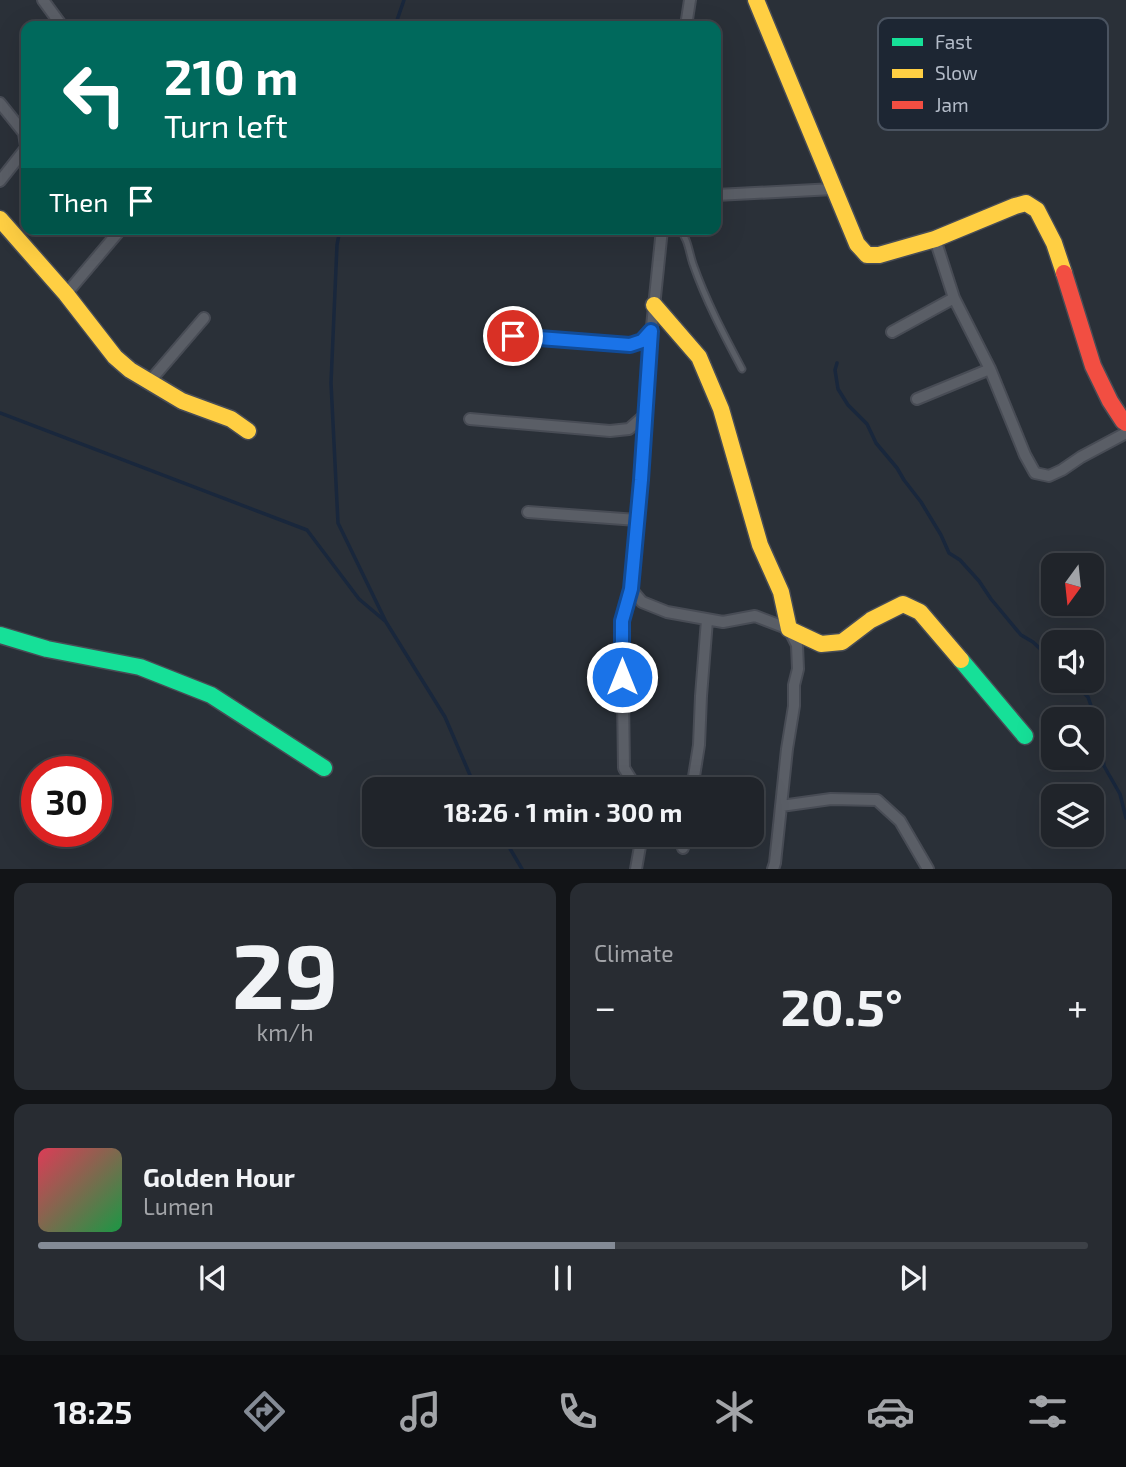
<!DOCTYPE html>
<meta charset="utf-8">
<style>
body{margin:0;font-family:"Exo 2",sans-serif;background:#282c32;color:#f1f3f6;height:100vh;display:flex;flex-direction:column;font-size:26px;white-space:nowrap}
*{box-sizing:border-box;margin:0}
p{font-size:23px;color:#a2a4a8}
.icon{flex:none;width:38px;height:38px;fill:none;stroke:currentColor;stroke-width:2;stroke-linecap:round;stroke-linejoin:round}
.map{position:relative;height:869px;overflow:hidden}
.side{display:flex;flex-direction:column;gap:14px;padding:14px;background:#121417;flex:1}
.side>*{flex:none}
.top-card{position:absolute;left:21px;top:21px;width:700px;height:214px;border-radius:14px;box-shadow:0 7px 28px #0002,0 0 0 2px #3d4147;background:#00695c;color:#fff;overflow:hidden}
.needle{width:46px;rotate:195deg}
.fabs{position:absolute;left:1041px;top:553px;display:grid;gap:14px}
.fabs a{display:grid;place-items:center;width:63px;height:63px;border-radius:14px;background:#20242a;box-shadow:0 7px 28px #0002,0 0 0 2px #3d4147;font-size:35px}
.speed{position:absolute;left:21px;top:756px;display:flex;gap:14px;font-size:35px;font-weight:700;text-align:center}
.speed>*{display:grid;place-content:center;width:91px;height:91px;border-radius:50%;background:#20242a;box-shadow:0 7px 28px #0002,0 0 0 2px #3d4147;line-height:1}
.speed .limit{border:10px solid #d22;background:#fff;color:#111}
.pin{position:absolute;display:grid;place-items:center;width:60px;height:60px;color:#fff;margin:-30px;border:4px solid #fff;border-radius:50%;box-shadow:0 2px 7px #0007}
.me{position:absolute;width:77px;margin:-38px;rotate:0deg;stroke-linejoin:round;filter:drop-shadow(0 0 5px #0008)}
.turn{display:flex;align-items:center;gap:24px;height:147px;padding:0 28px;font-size:32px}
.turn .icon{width:91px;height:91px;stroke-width:2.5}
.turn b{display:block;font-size:49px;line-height:60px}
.then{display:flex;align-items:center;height:66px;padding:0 28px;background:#0003;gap:14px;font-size:26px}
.big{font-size:52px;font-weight:700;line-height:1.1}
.side .tile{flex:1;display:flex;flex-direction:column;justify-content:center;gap:10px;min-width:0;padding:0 24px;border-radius:14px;background:#282c32}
.side .dial{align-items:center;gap:0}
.dial b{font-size:91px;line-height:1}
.song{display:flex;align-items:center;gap:21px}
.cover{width:84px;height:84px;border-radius:10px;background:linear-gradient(135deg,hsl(350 70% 55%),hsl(140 70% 35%))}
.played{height:7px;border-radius:4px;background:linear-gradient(90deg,#848b96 55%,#3d4147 55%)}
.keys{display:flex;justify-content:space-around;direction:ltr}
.heat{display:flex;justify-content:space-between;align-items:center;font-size:38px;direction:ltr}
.side .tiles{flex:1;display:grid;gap:14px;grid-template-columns:1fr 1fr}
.tile:last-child{grid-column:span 2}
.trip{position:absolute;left:362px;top:777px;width:402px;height:70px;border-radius:14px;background:#20242a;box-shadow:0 7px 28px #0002,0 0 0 2px #3d4147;font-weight:700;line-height:70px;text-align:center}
.tabs{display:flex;height:112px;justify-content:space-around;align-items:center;background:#0d0e11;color:#a2a4a8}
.tabs .icon{width:49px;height:49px}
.tabs .selected{color:#848b96}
.tabs b{font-size:32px;color:#f1f3f6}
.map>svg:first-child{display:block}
</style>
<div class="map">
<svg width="1126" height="869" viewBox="0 0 1126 869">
<rect width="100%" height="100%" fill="#2a3038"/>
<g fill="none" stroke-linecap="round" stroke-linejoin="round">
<!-- stream -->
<path stroke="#19273c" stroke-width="3.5" d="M395,26L404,0
M340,229L337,245L331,383L338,523L386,622L445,717L476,789
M837,363L835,370L838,389L848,405L867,424L876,443L897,468L904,480L921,502L941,535L949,553L960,560L979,581L991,599L1021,635L1033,642L1054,662
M0,413L307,530L359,599L385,621
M1072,681L1088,697L1099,729L1104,766L1120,794L1126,818
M502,835L522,869"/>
<!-- lane casing -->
<g stroke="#484c55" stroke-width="9">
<path id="lane" d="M679,229C688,238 689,252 693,264C706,301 724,335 742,369"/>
</g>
<!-- street casing -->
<g stroke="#484c55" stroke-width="14">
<path id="street" d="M43,0L62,26
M686,26L690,0
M0,103L24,133L26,146
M0,181L26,148
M716,195L834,189
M935,239L954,298L990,369L1025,455L1035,473L1049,476L1062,470L1081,457L1126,433
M66,294L121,229
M892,332L954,298
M490,334L630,345L642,341L651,331
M150,381L204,318
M917,399L990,369
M470,419L610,431L629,429L645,415
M528,512L637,520
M631,589L642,602L667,612L723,622L755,616L789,629L797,645L798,669L794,685V706L787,749L775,863L773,869
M637,789L624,768L622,621L631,589L641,480L647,375L662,229
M692,789L699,745L701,696L707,620
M781,806L831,799L877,800L900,821L928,869
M683,848L685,835
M636,869L642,835"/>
</g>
<!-- fast casing -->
<g stroke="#484c55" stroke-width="19">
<path id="fast" d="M0,635L47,649L140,667L211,695L324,768
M961,660L1025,736"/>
</g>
<!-- slow casing -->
<g stroke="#484c55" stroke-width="19">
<path id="slow" d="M756,0L857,244L867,255H879L935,239L1015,206L1026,203L1037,210L1054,243L1064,273
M0,219L66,294L115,357L130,370L182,401L231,419L248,431
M654,305L699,357L721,409L760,545L781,592L789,629L821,644L842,642L871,620L903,604L920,612L961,660"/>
</g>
<!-- jam casing -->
<g stroke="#484c55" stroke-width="19">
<path id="jam" d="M1064,273L1093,366L1110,401L1123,421L1126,423"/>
</g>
<!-- lane -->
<use href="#lane" stroke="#5a5e66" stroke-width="5"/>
<!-- street -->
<use href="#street" stroke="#5a5e66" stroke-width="10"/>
<!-- fast -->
<use href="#fast" stroke="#16e098" stroke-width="16"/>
<!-- slow -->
<use href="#slow" stroke="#ffcf43" stroke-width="16"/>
<!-- jam -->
<use href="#jam" stroke="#f24e42" stroke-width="16"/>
</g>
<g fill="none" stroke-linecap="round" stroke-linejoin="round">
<!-- route casing -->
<g stroke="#114b97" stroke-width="18">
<path id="route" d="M513,336L630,345L642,341L651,331L641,480L631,589L622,621V677"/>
</g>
<!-- route -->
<use href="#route" stroke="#1a73e8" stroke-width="12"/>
</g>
<!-- legend -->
<rect x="878" y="18" width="230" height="112" rx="10" fill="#1d2633" stroke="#4a5360" stroke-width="2"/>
<rect x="892" y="38" width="31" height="8" fill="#16e098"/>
<rect x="892" y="69" width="31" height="9" fill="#ffcf43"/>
<rect x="892" y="101" width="31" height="8" fill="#f24e42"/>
<g font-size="19" fill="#b4bcc9">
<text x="935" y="49">Fast</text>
<text x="935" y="80">Slow</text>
<text x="935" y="112">Jam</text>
</g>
</svg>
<div class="fabs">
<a><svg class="needle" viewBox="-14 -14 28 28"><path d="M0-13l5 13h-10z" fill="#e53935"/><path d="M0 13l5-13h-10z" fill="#a2a4a8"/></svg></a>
<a><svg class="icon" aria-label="sound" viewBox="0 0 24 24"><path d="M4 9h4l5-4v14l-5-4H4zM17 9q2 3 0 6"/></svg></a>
<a><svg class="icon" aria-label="search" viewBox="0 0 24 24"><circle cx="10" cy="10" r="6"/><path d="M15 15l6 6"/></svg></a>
<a><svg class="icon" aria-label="layers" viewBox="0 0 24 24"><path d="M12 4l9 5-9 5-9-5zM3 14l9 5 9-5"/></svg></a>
</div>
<div class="speed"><div class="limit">30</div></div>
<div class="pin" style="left:513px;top:336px;background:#d93025"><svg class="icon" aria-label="arrive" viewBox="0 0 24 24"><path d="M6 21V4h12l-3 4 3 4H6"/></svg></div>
<svg class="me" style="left:622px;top:677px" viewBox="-20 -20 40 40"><circle r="17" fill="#1a73e8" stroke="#fff" stroke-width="3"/><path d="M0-11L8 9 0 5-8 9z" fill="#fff"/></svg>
<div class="trip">18:26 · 1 min · 300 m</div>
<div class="top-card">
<div class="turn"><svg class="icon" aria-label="left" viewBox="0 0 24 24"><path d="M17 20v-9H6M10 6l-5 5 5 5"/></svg><div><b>210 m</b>Turn left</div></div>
<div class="then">Then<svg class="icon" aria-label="arrive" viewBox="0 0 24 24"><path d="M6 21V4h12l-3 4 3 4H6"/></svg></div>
</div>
</div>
<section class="side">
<div class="tiles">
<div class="tile dial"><b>29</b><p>km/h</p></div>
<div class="tile"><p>Climate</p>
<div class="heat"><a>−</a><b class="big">20.5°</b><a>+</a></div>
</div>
<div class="tile">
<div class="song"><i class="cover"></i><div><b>Golden Hour</b><p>Lumen</p></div></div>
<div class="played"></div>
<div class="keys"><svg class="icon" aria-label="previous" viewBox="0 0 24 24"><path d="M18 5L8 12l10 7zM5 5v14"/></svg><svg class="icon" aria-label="pause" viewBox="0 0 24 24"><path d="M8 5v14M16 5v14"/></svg><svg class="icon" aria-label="next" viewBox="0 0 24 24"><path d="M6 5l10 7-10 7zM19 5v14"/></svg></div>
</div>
</div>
</section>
<nav class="tabs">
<b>18:25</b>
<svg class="icon selected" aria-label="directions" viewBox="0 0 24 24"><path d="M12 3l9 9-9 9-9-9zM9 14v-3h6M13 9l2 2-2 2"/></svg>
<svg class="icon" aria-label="music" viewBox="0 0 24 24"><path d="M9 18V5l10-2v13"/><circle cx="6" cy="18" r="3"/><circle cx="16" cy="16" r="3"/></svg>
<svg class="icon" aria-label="phone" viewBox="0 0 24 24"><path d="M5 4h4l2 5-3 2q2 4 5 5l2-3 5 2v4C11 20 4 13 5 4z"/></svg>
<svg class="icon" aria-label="climate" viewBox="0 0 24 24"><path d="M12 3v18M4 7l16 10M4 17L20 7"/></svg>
<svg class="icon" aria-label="car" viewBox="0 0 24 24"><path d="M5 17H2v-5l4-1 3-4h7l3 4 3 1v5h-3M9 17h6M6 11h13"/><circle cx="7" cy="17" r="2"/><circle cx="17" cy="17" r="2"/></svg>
<svg class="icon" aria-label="filters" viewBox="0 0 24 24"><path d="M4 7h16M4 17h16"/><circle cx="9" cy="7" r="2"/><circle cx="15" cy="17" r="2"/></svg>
</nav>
